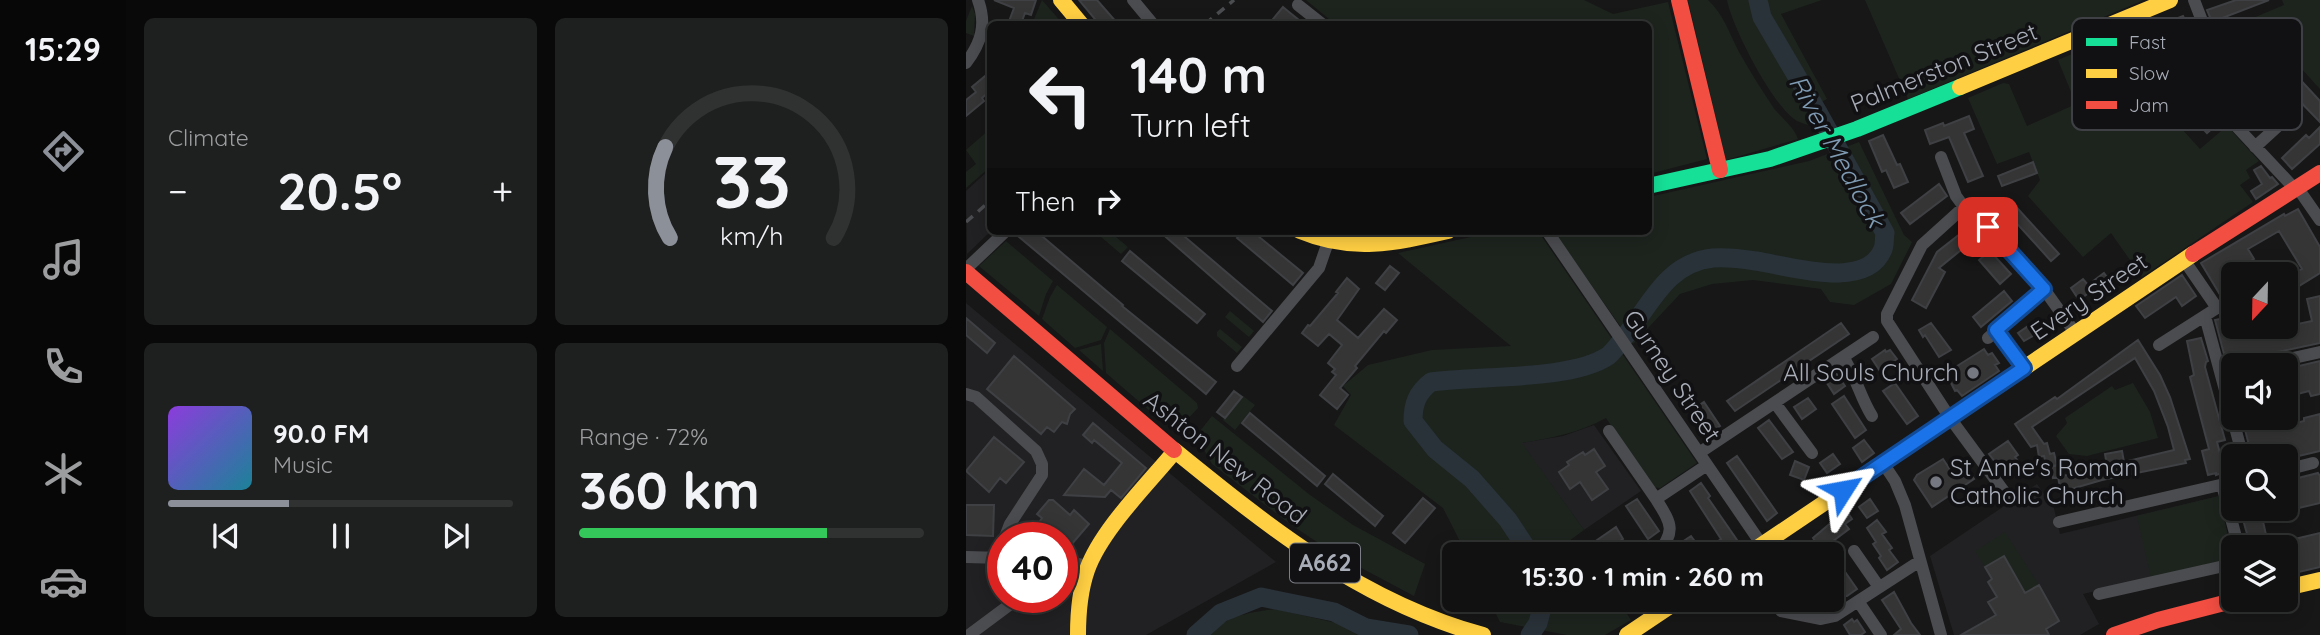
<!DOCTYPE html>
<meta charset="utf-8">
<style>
body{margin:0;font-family:Quicksand,sans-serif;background:#1e1f1f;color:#f1f3f6;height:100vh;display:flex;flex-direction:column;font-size:26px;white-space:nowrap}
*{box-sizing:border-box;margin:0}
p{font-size:23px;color:#9c9d9f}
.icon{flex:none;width:38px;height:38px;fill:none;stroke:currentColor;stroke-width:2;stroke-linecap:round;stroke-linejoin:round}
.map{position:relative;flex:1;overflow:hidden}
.side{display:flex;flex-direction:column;gap:18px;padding:18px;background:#090909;width:840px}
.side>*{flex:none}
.hud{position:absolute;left:21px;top:21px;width:665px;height:214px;border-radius:10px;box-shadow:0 4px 18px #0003,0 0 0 2px #303131;background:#111;color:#f1f3f6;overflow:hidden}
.needle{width:46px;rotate:202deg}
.tools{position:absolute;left:1255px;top:262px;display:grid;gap:14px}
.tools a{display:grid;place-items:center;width:77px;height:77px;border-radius:10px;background:#111;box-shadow:0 4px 18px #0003,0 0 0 2px #303131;font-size:35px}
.speed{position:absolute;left:21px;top:522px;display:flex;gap:14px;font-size:35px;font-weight:700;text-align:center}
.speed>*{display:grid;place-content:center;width:91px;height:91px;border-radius:50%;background:#111;box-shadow:0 4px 18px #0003,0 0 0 2px #303131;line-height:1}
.speed .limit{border:10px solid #d22;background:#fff;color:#111}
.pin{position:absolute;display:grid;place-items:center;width:60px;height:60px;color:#fff;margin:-30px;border-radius:14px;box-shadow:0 4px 10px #0006}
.me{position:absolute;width:77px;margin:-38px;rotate:56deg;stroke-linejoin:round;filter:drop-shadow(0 0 5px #0008)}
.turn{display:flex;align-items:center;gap:24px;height:147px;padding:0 28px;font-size:32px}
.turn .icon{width:91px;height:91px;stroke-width:2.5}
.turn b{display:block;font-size:49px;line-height:60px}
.then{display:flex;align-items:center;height:66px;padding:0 28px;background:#0003;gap:14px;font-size:26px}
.big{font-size:52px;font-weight:800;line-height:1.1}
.side .widget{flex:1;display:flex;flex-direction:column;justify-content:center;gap:10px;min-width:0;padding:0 24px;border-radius:10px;background:#1e1f1f}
.side .dial{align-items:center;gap:0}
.dial svg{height:182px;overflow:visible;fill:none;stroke:#303131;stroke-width:7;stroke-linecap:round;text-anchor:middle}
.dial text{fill:#f1f3f6;stroke:none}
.song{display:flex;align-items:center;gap:21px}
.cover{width:84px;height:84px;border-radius:10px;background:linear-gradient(135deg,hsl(270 70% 55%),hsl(190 70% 35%))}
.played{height:7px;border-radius:4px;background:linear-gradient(90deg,#8c9099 35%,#303131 35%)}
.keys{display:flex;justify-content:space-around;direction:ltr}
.heat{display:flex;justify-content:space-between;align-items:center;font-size:38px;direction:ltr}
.charge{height:10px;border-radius:5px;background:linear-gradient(90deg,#34c759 72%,#303131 0)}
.side .tiles{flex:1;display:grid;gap:18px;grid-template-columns:repeat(2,1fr)}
.trip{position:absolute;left:476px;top:542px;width:402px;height:70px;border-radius:10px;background:#111;box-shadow:0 4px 18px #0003,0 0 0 2px #303131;font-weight:800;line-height:70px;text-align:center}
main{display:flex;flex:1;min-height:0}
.tab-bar{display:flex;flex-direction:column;width:126px;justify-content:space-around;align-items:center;background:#070707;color:#9c9d9f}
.tab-bar .icon{width:49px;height:49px}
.tab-bar .current{color:#8c9099}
.tab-bar b{font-size:32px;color:#f1f3f6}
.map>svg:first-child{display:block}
</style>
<main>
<nav class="tab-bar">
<b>15:29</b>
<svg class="icon current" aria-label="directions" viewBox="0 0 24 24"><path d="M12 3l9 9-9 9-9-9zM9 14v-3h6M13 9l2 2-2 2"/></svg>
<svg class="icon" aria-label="music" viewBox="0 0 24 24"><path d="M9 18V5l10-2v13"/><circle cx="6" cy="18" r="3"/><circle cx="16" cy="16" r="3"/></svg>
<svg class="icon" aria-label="phone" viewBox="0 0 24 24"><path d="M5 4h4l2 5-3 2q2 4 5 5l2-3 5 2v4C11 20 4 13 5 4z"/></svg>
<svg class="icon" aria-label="climate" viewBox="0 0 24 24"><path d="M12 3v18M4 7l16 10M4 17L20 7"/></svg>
<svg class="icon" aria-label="car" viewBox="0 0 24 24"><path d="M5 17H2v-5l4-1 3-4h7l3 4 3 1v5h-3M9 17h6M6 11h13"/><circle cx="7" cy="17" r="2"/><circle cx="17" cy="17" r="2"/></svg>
</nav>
<section class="side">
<div class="tiles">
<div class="widget"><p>Climate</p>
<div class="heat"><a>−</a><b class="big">20.5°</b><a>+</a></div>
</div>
<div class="widget dial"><svg viewBox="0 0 100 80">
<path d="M14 69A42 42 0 1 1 86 69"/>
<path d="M14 69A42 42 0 0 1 12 29" stroke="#8c9099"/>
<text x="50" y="56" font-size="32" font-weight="700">33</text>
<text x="50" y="72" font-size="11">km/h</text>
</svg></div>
<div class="widget">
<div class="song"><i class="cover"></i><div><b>90.0 FM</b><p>Music</p></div></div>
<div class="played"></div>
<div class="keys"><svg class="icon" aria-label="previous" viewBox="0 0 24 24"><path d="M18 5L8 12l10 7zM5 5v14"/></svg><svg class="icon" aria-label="pause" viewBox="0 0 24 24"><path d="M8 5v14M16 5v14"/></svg><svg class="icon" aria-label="next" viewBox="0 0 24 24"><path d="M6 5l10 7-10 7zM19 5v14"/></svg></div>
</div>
<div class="widget"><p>Range · 72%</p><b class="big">360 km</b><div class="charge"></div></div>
</div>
</section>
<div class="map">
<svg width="1354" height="635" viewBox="0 0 1354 635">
<rect width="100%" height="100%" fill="#171717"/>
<!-- built -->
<path fill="#212123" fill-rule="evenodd" d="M24,169L25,231L1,254L0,191Z
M0,303L310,562L180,635H0ZM37,537H96V597H37Z
M628,425L675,491L618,530L555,443L597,436Z
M1071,484L1081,498L1085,496L1094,534L1253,496L1267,559L1117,594L1133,624L1114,635H988L964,556Z"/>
<!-- green -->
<path fill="#1d241e" d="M76,0L97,24H66Z
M340,0H618L647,14L702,2L741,159L683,174L682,24H414L411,22L408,24H369Z
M722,0H742C758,15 763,33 773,52C783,70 794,87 805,104C813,117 827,125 832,139L760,160Z
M761,0H788L794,26L807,36L831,86L857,128C849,126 839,125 831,121C807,107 766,27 761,0Z
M798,0H856L815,14L861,99L851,104L802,19Z
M899,0H1178L942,99Z
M1316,0H1354V89L1333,66L1313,80C1314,73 1314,65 1307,61C1291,51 1260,77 1255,48C1255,47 1253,45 1254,43C1255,37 1272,33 1278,30L1275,23L1318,5Z
M6,6L9,14L8,36L0,33V21Z
M1132,43L1160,112L1177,110L1181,114L1196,107L1234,149L1261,126L1293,161L1280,170L1284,178L1274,185L1287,202L1176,277L1145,233L1117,257L1062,196L1074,180L1063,152L1031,164L1002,98L1037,83L1043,84L1061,126L1110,104L1092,60Z
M24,129V167L0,188V172L10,164L0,150Z
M893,142L938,235L946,242L925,284L888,305L864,302L855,289L787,280L746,284L714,294L667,344L587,231H682L683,197L843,161Z
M128,231H143L162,247L155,254Z
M532,231H572L731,463L694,488L686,487L640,418C613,433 585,438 556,443L618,530L603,541L613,555H501L477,508L368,425L385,395L377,386L402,365L466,350L545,346L432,253Z
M40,241L87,281L80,294L73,316L13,266Z
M91,285L141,327L135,340L109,348L76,319L84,297Z
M264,311L288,331L283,337L259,317Z
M144,329L231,403L232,408L217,424L184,411L140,373L138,343Z
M254,329L276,347L271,353L251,336V332Z
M135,344L137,371L113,350Z
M1167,383L1184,412L1192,438L1121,456L1103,454L1090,436L1101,423L1099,418L1146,386L1149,390Z
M277,396L289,405L269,430L257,420Z
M246,416L344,495L387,525L459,564L448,596L369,554L324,524L246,464L230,436Z
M1253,496L1267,559L1185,578L1171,516Z
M1039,532L1073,585L1059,593L1038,556L1019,567L1009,551Z
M523,600H652L665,620L639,635H601L534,622Z
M310,609L370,623L399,635H241C261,616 283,612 310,609Z"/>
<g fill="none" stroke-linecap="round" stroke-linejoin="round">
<!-- river -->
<path stroke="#2a3239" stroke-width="19" d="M565,555L542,520L506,479L469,449L447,421C447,404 451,393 465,382C513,375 604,381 642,356C647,352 652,345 656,340C684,307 699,263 747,258C761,257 777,259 790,261C823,266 901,291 917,249C919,244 918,237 919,233L853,114L796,17L792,0
M230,635L255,613L295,597L368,612L400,628L443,635
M564,635L572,623L578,600"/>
</g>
<!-- building -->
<path fill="#353536" stroke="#3f4043" stroke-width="2" d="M28,0H70L65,15L59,13L55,24H42L48,8Z
M113,0H131L152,24H133Z
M1270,0H1303L1246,22L1241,10Z
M317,7L323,12L338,24H314L307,19Z
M1217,16L1229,43L1232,42L1236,54L1224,59L1219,47L1216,49L1204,21Z
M24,72V91L16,98L18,101L0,116V100L10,92L6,87Z
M1328,73L1354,101V122L1317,84Z
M1217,91L1249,126L1241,133L1209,99Z
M1003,116L1008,129L998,133L1017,176L1002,182L983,137L964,144L959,130L977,123L978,126Z
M1354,127V144L1326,169L1316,158L1340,135L1343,138Z
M917,135L931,165L934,164L942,182L928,188L920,170L916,172L903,141Z
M1067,162L1071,173L1036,186L1032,176Z
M1295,166L1304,178L1306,177L1312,184L1290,199L1285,191L1296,184L1288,170Z
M973,184L981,196L944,224L935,213Z
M1043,199L1093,254L1085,261L1035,206Z
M1332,209L1354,247V273L1320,294V278L1336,269L1313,231L1282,249L1288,259L1271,269L1274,275H1267V327H1280L1281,335L1346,321L1341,299L1354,296V343L1289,357L1283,362L1264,366L1261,353L1258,354L1249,320L1259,318L1258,315L1265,313L1235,263L1318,214L1319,216Z
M1003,227L1011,237L973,268L979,272L960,308L946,300L971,252Z
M56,231H70L150,299L157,305L156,306L250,382L240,394L52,236Z
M193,231H212L306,311L297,322Z
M267,231H286L337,273L327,285L271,238L273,236Z
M164,251L239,314L231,323L156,261Z
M1024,251L1045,274L1034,284L1013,260Z
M424,266L433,273L419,290L410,283Z
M1138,273L1147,285L1129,299L1124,292L1113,300L1105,288L1117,279L1122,285Z
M1216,275L1230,296L1216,306L1210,297L1179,318L1170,306Z
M381,278L393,289L371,320L392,338L418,309L431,320L420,333L418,331L389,366L391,368L374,388L382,395L371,409L354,395L370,375L366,372L369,369L362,363L376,345L363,334L352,346L336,333L342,325L344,326L372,293L370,292Z
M1038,291L1046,301L1015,327L1007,317Z
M0,318L29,343L21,353L0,335Z
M1068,322L1074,332L1058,341L1052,333Z
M875,323L883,334L769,411L761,401Z
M965,323L985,350L973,357L959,335L957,337L953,330Z
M1235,338L1242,361L1240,362L1239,367L1259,440L1251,442L1259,472L1250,475V473L1242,475L1236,451L1243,449L1224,377L1228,375L1221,341Z
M1172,340L1194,375L1204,397L1224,459L1219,460L1220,463L1136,480L1095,492L1092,477L1141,466L1139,454L1156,451L1158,462L1208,450L1202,427L1188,391L1169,358L1066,427L1078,444L1081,443L1084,454L1088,453L1091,465L1081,467L1078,456L1073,457L1071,445L1065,447L1049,424L1089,397L1091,399Z
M1018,349L1022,355L1026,353L1033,363L1029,365L1033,371L996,396L991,390L989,391L980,373Z
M919,350L920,352L924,350L931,359L914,371L906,359Z
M48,356L109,409L104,414L101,424L96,422L88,432L81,427L75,434L21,389Z
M1354,361V394L1345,396L1343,391L1320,397V369Z
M870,373L879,386L868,394L859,380Z
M929,383L952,416L941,424L917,391Z
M268,391L276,397L259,418L251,412Z
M878,396L900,430L889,438L866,404Z
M842,398L850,409L836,419L828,407Z
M738,402L754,426L742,434L726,410Z
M284,413L359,476L351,486L276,423Z
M1354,414V451L1320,459V457H1286L1276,418H1294L1298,431L1338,421V418Z
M803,420L827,452L816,459L792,428Z
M127,423L180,468L155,498L145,490L139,497L98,495L118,469L138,485L156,463L128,440L126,443L117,435Z
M28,437L58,462L40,483L34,478L23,492L0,471Z
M898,440L908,453L896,462L887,448Z
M1042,441L1052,455L1049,457L1052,461L1042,468L1038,463L1033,467L1023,454Z
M628,449L639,466L630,472L642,489L626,500L614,482L604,489L593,472L603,465L601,462L617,452L619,455Z
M867,454L874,464L861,473L854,463Z
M771,456L811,513L801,521L761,463Z
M977,459L985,471L997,463L1008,479L966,507L948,480L951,475Z
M829,461L843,467L838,480L824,475Z
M1095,464L1098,476L1087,478L1085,467Z
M1352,473L1354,476V503L1320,511V481Z
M367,474L417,516L409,526L359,484Z
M735,483L744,496L742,498L771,540L752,552L747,545L755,539L724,491Z
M457,498L469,508L439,543L427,533Z
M671,499L693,531L682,539L660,506Z
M904,499L912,511L901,518L893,507Z
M83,500H87L104,515L108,510L123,524L105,545L96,537H87L72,524L76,518L71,514Z
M0,505H28L27,536L0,535Z
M1274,509H1316V512L1296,517L1303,548H1285Z
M880,510L886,519L879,524L883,529L855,550L847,538Z
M911,520L920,532L916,534L926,548L923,550L932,562L921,570L913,558L915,556L907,544L910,542L901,528Z
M650,527L657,539L631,555H621L618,549Z
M1354,533V567L1320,575V541Z
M725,536L733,547L720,555L713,544Z
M1038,556L1059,593L1073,585L1093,621L1080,629L1083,635H995L1030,615L1022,602L1031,597L1022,582L1026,579L1019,567Z
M875,566L891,589L881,596H877L866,580V573Z
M928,592L945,623L954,635H928L935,629L916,600Z
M773,600H789L787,612L772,610Z
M886,619L888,622L891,620L899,632L895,635H884L878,625Z"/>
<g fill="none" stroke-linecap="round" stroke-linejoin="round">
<!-- street -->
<path stroke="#4b4c50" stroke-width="12" d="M167,0L187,24
M1228,0L1243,39L1273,26
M332,5L356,24
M1167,16L1329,189
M0,63C15,43 21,25 12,0
M1289,147L1323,116
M975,157L990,196L998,207L1003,206L1078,289L1110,334
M1331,187L1354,220
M998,207L956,245L921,314V321L984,418L1045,501
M581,231L796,545
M0,269L40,231
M1239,316L1277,457
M1030,330L1058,368
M1022,338L1078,289
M1193,345L1251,308L1218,260
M877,357C890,376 894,397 906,416
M271,366L353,268L362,242
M1291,366L1354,352
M0,394L10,397L70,451L76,464V475L44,524L39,537
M809,403L846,453
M643,431L690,499
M733,453L907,337
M917,463L929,481L939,505L975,635
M1320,470L1347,463
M1256,485L1273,548
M1093,522L1267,482
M888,551L913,587
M691,555C710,530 706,525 690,499L741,465
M0,557L37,558
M96,561L122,566
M1133,594L1267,564
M892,601L915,635
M815,611L855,619L869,616L954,561
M3,635L54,597"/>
<!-- fast -->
<path stroke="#16e098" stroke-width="16" d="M682,186L804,159L891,129L994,87"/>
<!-- slow -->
<path stroke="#ffcf43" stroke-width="16" d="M95,0L115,24
M994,87L1204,0
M334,231C386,253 429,243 482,231
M208,450C304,528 396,602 517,635
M781,555L1227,254
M1320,588L1354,580
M112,635C112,614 114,590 121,570C135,530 182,484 209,451
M661,635L713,600"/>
<!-- jam -->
<path stroke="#f24e42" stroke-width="16" d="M713,0L754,170
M1227,254L1354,173
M0,272L208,450
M1148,635L1192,620L1270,600"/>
<!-- rail -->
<path stroke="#4b4c4f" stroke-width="3.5" stroke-dasharray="9 7" stroke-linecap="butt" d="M239,24L268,0
M0,222L24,201"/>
</g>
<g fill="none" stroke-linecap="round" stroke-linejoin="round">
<!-- route casing -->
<g stroke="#114b97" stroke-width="18">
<path id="route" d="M877,490L1058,368L1030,330L1078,289L1022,227"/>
</g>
<!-- route -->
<use href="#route" stroke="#1a73e8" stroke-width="12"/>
</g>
<!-- markers -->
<g fill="#757880" stroke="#111113" stroke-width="2.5">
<circle cx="1007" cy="373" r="7"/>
<circle cx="970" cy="482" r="7"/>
</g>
<g text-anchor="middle" stroke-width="7" stroke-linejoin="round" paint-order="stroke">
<!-- shield labels -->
<rect fill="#111113" stroke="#7b7e86" stroke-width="2" x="324" y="543.5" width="70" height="39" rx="5"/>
<g font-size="23" font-weight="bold" fill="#a8adb8">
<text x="359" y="571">A662</text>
</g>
<!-- street labels -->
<g font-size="24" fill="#a8adb8" stroke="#111113">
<text transform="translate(978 68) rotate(-22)" y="8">Palmerston Street</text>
<text transform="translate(1123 297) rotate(-34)" y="8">Every Street</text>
<text transform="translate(706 376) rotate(56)" y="8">Gurney Street</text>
<text transform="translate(259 458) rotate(38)" y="8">Ashton New Road</text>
</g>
<!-- poi labels -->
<g font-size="24" fill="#a8adb8" stroke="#111113" text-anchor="end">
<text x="993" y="381">All Souls Church</text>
<text x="984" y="476" text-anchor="start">St Anne's Roman<tspan x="984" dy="28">Catholic Church</tspan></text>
</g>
<!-- water labels -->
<g font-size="26" font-style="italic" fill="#7f9bb3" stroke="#111113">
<text transform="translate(871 151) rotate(61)" y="9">River Medlock</text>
</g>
</g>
<!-- legend -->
<rect x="1106" y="18" width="230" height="112" rx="10" fill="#111113" stroke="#3e4045" stroke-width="2"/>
<rect x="1120" y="38" width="31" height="8" fill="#16e098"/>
<rect x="1120" y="69" width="31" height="9" fill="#ffcf43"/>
<rect x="1120" y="101" width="31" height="8" fill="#f24e42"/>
<g font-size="19" fill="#a8adb8">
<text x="1163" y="49">Fast</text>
<text x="1163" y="80">Slow</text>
<text x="1163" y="112">Jam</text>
</g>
</svg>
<div class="tools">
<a><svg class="needle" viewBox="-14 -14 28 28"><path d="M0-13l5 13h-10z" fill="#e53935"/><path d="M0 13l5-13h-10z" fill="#9c9d9f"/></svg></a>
<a><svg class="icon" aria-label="sound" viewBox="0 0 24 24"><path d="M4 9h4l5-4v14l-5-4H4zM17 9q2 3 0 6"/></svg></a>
<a><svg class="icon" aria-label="search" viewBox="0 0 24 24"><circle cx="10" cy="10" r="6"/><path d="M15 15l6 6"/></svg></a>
<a><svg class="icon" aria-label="layers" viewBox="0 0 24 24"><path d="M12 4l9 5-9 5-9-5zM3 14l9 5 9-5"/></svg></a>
</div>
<div class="speed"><div class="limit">40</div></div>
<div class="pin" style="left:1022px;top:227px;background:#d93025"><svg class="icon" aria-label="arrive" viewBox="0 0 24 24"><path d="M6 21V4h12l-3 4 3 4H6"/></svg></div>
<svg class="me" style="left:877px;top:490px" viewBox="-20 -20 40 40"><path d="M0-17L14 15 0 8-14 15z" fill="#1a73e8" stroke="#fff" stroke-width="4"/></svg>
<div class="trip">15:30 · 1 min · 260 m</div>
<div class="hud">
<div class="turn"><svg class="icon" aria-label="left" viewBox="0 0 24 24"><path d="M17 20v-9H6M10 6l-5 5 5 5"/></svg><div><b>140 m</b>Turn left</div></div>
<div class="then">Then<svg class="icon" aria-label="right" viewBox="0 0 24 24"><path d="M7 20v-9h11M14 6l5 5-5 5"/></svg></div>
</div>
</div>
</main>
